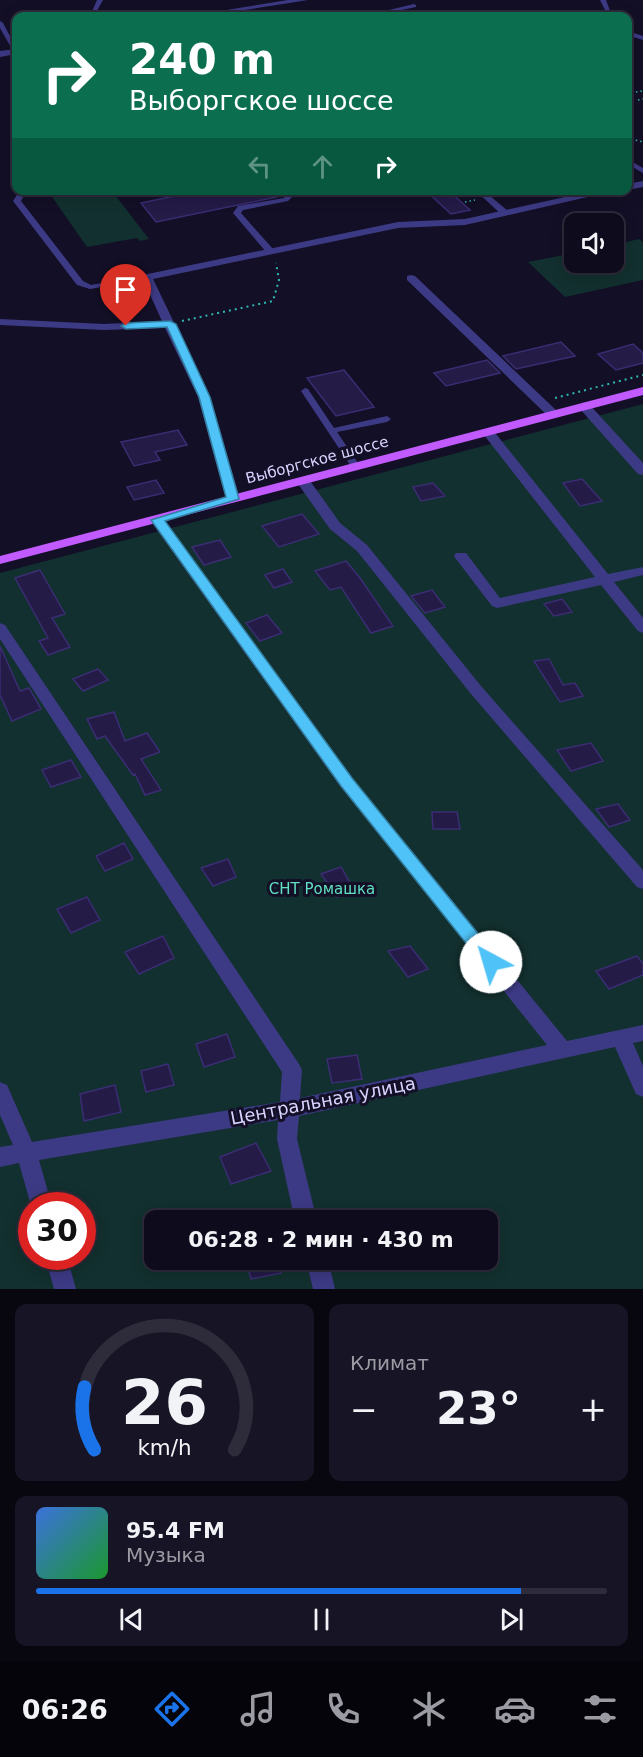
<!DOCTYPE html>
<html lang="ru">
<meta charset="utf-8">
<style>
body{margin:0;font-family:"DejaVu Sans",sans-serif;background:#171425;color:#f1f3f6;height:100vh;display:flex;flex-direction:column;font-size:22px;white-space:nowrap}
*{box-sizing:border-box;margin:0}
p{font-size:20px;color:#9b9ba3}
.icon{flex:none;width:33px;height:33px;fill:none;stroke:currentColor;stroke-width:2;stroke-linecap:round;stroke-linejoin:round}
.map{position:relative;height:1289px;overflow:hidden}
.sheet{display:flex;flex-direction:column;gap:15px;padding:15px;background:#08060f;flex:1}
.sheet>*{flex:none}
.banner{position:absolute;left:12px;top:12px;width:620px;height:183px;border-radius:12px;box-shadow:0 3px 15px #0003,0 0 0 2px #2e2b3b;background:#0b6e4f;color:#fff;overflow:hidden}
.fabs{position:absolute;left:564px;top:213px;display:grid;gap:12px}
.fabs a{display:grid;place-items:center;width:60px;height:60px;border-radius:12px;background:#0e0b1c;box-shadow:0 3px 15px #0003,0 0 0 2px #2e2b3b;font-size:30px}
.speed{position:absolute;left:18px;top:1192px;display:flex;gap:12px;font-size:30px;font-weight:700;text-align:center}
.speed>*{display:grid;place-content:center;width:78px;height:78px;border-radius:50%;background:#0e0b1c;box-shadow:0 3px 15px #0003,0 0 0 2px #2e2b3b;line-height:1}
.speed .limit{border:9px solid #d22;background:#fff;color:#111}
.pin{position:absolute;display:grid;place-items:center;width:51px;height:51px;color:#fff;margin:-62px -26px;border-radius:50% 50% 50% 0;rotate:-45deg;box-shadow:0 0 6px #0007}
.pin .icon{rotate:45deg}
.me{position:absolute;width:66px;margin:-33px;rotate:321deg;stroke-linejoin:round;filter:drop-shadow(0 0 4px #0008)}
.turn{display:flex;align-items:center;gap:21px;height:126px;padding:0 18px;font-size:27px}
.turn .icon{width:78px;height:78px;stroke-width:2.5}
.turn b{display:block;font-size:42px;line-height:51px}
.lanes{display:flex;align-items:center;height:57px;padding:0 18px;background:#0003;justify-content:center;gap:30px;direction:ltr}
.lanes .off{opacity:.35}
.big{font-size:45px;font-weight:700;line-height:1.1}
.sheet .widget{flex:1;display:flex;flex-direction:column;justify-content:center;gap:9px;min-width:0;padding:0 21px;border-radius:12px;background:#171425}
.sheet .dial{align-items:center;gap:0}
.dial svg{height:156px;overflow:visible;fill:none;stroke:#2e2b3b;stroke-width:7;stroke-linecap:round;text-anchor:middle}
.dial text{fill:#f1f3f6;stroke:none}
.song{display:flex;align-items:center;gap:18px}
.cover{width:72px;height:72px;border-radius:9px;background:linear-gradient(135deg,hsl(220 70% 55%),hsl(130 70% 35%))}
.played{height:6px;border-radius:3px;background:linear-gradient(90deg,#1a73e8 85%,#2e2b3b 85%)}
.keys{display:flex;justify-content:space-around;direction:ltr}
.heat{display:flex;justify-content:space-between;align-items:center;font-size:33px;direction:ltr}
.sheet .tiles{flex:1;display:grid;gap:15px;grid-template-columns:1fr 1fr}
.widget:last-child{grid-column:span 2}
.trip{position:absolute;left:144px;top:1210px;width:354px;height:60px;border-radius:12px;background:#0e0b1c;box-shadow:0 3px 15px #0003,0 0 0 2px #2e2b3b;font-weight:700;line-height:60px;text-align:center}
.dock{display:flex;height:96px;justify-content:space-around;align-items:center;background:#06040b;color:#9b9ba3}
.dock .icon{width:42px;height:42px}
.dock .current{color:#1a73e8}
.dock b{font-size:27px;color:#f1f3f6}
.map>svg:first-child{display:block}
</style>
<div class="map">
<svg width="643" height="1289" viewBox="0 0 643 1289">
<rect width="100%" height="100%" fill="#130f26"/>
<!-- green -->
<path fill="#12302f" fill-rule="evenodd" d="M48,191H112L149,239L140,241L137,238L87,247Z
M639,239L643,242V280L565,297L528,262L574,253V262H614V245Z
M643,404V1289H0V573ZM32,1206H82V1257H32ZM154,1221H488V1260H154Z"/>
<!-- building -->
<path fill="#241b47" stroke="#3b2d73" stroke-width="1.5" d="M203,190H276L277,197L156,222L141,203Z
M425,190H448L470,210L451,214Z
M561,342L575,356L516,369L503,356Z
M633,344L643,353V363L616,370L598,354Z
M487,360L500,373L446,386L434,373Z
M344,370L374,407L336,416L307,378Z
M178,430L187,445L155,452L160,460L134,466L121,442Z
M582,479L602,501L580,506L563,483Z
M156,480L164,493L134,500L127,487Z
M433,483L445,496L421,501L413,487Z
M302,514L319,534L279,547L262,526Z
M220,540L231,557L204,565L192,547Z
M346,561L360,578L393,626L371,633L341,587L330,590L315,571Z
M283,569L292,582L274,588L265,575Z
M40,570L65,614L52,618L70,647L48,655L39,641L48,638L15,578Z
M432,590L445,607L425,613L411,596Z
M562,599L572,612L554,616L544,604Z
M267,615L282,633L260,641L246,623Z
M0,646L20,691L29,688L41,709L12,721L0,695Z
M549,659L563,685L575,683L583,696L560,702L534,661Z
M98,669L108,680L83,691L73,679Z
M114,712L125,741L147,733L160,752L141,759L161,790L145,795L135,774L133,775L105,736L97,739L87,719Z
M591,743L603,761L571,771L557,750Z
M71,760L81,777L51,787L42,770Z
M618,804L630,820L609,827L596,809Z
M432,812H457L460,829H433Z
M124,843L133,859L105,871L96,856Z
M228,859L236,877L213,886L201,868Z
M341,867L354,890L337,897L321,874Z
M87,897L100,920L71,933L57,909Z
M163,936L174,958L139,974L125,952Z
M410,946L428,969L408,977L388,951Z
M637,956L643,964V975L609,989L596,971Z
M227,1034L235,1057L204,1067L196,1044Z
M357,1055L362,1079L332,1083L327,1059Z
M168,1064L174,1085L146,1092L141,1071Z
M115,1085L121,1112L84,1121L80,1094Z
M256,1143L271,1171L231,1184L220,1157Z
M246,1260H277L281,1273L251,1279Z"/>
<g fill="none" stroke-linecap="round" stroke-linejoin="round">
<!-- path-far1 -->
<path stroke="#2fb8b0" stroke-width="1.5" stroke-dasharray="1.5 3" stroke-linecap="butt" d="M627,93L643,91
M638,100L643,99
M627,138L643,142
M465,202L475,200"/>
<!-- path -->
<path stroke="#2fb8b0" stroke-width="2" stroke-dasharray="2 4" stroke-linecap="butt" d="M182,321L273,301L279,280L276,263
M555,398L643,375"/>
<!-- lane -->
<path fill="#3d3a85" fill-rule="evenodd" d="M97,0H103L94,16H90Z
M600,0H606L612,16H608Z
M414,4L416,5V7L373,16H364Z
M0,21L3,23L16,47V53L13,51L0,28Z
M627,31L643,36V40L627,35Z
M627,159L643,168V173L627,164Z
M20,190H27L21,201L83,281L91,285L147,275L151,277L147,279L90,289L77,285L13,201Z
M282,190H289L294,195L288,201L243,210L241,213L273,249L274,251L270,253H267L233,213L238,206L284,198L286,195Z
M475,190H483L508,211V215H502Z
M305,388L308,389L334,428L387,416L391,419L387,422L337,432L360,466L358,468H352L301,391Z"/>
<!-- street -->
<path fill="#3d3a85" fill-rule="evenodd" d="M288,0H308L206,16H189Z
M16,49V54L0,57V51Z
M643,181V187L627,190V184Z
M597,190H618L465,225L398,228L153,279L210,397L240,499L233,503L226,499L198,397L165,328L104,330L0,325V319L104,324L162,321L142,277L143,275L398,222L465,219Z
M411,275L415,276L557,411V417H549L407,280V276Z
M584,402L588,403L643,463V475L638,474L580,409L578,406Z
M488,428L492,429L608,574L643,567V575L614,582L643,618V633L638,631L601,585L497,608L492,606L456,559L454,556L456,553H466L500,598L595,577L484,435L482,432Z
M303,477L308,478L340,523L367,545L481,686L643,870V889L637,887L471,694L357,551L330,529L296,481Z
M157,516L162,517L352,778L567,1041L643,1025V1041L633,1043L643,1066V1097L636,1094L615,1047L299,1116L297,1139L317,1221H295L277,1139L278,1120L39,1160L52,1206H32V1209L19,1163L0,1167V1147L13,1145L0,1115V1082L7,1085L32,1142L280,1102L282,1072L0,639V623L5,625L299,1064L302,1070L300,1098L547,1045L340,786L150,520Z
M45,1257H67L76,1289H54Z
M306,1260H328L335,1289H313Z"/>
<!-- primary -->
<path fill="#c25bff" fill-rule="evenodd" d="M643,387V395L0,564V556Z"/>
</g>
<!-- route -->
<path fill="#4fc3f7" stroke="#337fa1" stroke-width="1.5" d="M170,321L176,324L210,397L239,499L165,521L352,778L497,957L499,962L497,967H485L341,786L151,520L226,497L199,397L167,327L126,329L121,326L126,323Z"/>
<g text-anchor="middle" stroke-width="6" stroke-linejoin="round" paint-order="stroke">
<!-- street labels -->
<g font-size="15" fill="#d9d4ff" stroke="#130f26">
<text transform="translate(317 460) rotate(-15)" y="5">Выборгское шоссе</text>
</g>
<!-- park labels -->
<g font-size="15" fill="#5fe0c0" stroke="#130f26">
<text x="322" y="894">СНТ Ромашка</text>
</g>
<!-- near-street labels -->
<g font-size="18" fill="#d9d4ff" stroke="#130f26">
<text transform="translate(323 1101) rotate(-11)" y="6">Центральная улица</text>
</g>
</g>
</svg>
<div class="fabs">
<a><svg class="icon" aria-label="sound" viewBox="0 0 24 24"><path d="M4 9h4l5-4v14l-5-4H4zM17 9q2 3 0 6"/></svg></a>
</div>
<div class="speed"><div class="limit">30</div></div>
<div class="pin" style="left:126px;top:326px;background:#d93025"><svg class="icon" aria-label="arrive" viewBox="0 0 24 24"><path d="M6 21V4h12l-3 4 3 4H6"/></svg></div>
<svg class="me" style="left:491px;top:962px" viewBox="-20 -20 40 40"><circle r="19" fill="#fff"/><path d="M0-13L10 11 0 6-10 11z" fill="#4fc3f7"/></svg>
<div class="trip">06:28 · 2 мин · 430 m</div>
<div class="banner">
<div class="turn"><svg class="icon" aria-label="right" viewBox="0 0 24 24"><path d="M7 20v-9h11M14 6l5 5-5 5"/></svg><div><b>240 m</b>Выборгское шоссе</div></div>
<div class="lanes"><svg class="icon off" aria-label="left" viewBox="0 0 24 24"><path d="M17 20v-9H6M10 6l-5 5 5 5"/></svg><svg class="icon off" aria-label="ahead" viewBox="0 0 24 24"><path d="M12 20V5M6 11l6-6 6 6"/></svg><svg class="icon" aria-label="right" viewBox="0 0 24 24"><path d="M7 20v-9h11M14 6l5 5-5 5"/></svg></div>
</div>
</div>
<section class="sheet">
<div class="tiles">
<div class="widget dial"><svg viewBox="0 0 100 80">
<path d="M14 69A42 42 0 1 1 86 69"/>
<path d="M14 69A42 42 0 0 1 9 37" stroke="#1a73e8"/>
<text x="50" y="56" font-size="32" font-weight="700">26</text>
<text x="50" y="72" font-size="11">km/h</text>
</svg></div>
<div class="widget"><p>Климат</p>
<div class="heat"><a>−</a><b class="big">23°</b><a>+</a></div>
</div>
<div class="widget">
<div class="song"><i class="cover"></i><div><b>95.4 FM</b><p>Музыка</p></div></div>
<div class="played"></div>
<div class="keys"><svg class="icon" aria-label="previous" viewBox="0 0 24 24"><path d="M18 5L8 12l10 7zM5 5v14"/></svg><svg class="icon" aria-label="pause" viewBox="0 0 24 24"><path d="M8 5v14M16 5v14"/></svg><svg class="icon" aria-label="next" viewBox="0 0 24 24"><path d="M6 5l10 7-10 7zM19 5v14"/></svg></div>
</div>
</div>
</section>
<nav class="dock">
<b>06:26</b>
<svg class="icon current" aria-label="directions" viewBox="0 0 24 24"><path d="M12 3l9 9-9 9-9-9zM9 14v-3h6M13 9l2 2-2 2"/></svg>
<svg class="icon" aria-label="music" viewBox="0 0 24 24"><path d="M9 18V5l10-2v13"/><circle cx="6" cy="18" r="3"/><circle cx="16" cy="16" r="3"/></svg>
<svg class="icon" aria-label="phone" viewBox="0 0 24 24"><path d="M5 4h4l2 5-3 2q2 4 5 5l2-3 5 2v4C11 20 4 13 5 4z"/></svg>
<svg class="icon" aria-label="climate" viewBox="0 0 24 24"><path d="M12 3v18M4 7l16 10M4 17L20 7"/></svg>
<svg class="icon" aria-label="car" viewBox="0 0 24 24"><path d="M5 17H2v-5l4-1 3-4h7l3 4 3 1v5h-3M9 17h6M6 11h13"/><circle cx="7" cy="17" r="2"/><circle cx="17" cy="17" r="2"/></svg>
<svg class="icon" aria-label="filters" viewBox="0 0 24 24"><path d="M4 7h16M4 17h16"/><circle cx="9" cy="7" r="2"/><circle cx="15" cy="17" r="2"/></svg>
</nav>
